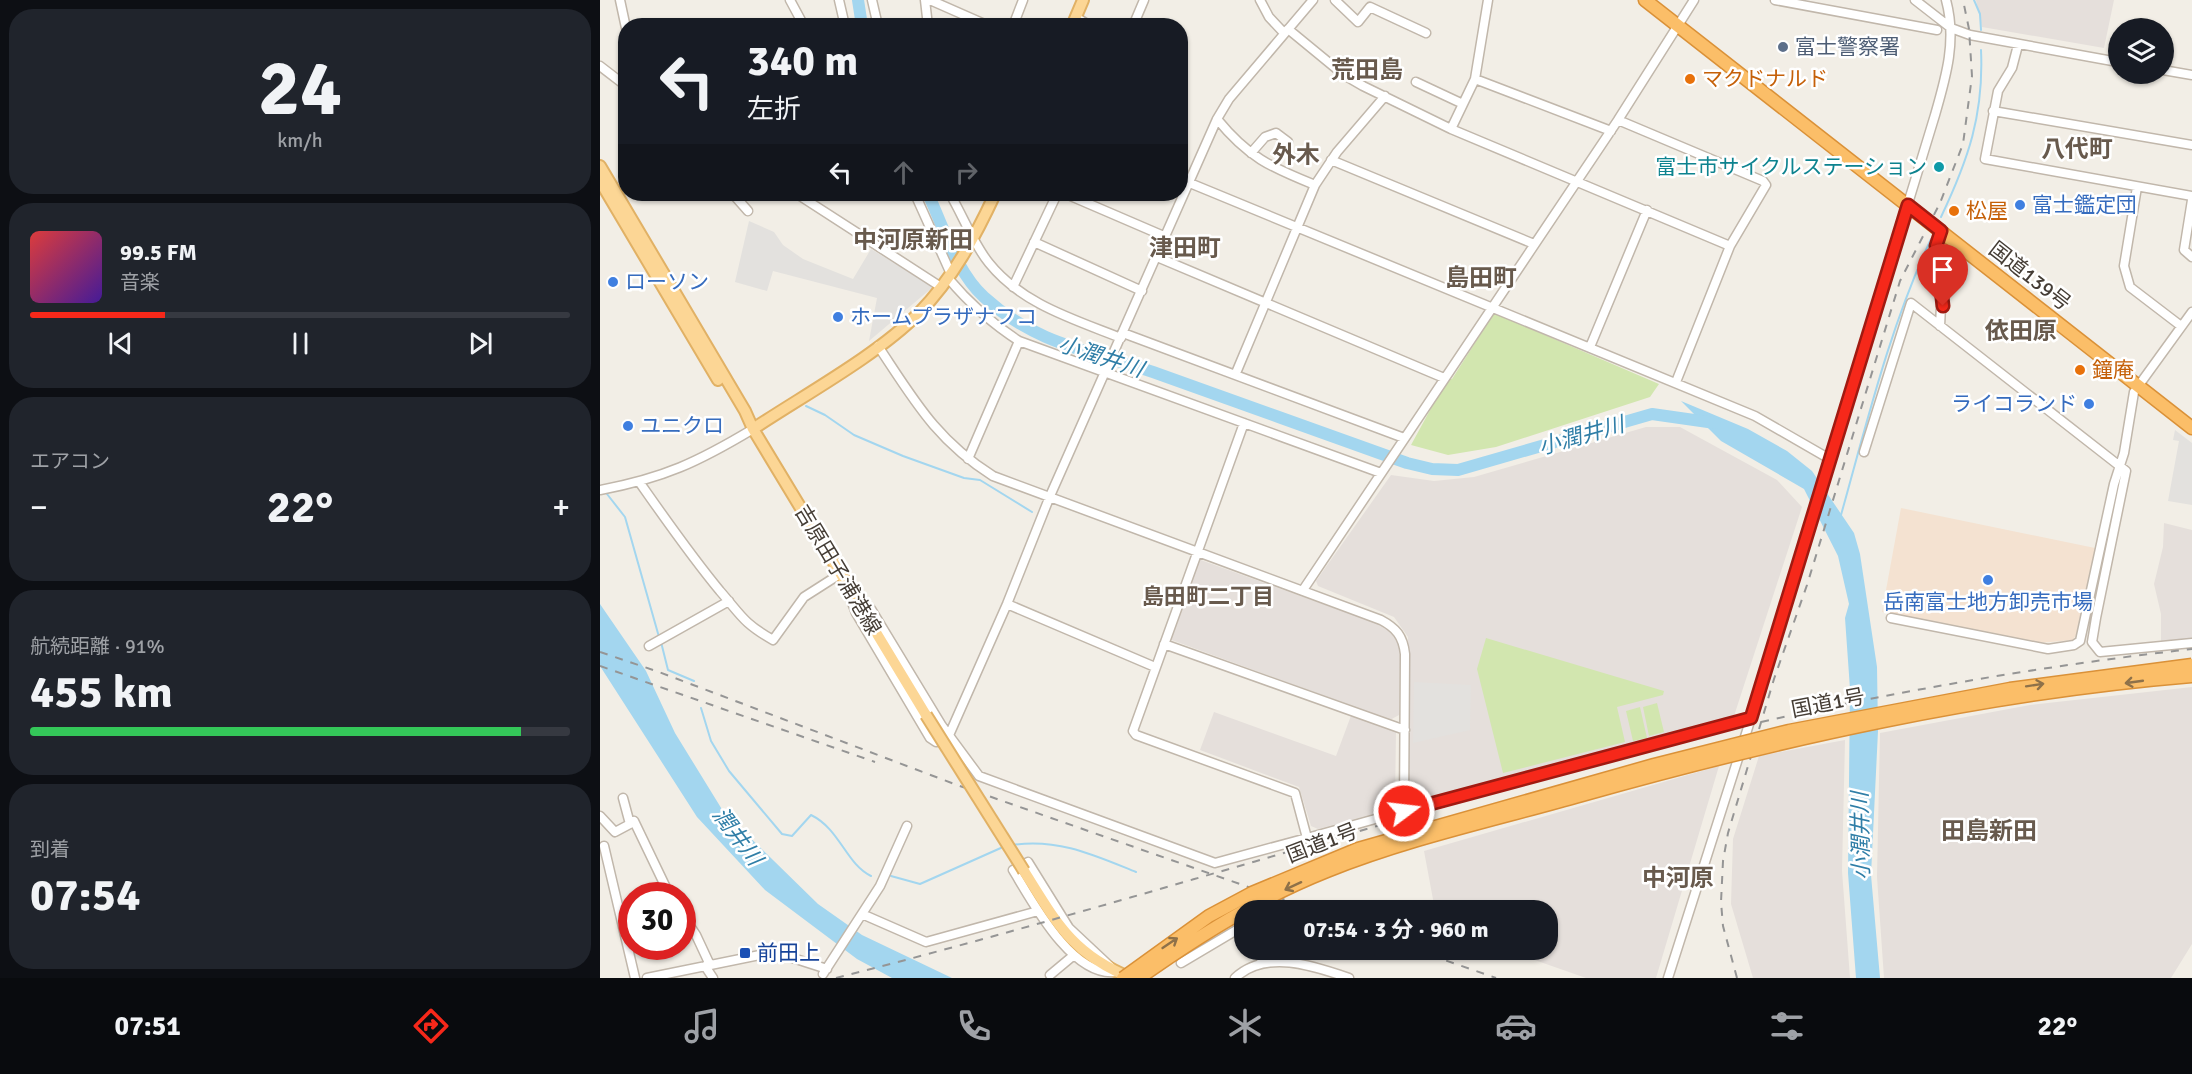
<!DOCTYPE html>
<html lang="ja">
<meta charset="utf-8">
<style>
body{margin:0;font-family:Signika,"Noto Sans JP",sans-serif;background:#20242c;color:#f1f3f6;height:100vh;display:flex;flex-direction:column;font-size:22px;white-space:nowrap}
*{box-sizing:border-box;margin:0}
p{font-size:20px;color:#9ea1a6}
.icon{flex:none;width:33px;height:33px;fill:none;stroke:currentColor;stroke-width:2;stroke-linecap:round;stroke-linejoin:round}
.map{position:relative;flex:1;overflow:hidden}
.drawer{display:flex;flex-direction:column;gap:9px;padding:9px;background:#0d0f14;width:600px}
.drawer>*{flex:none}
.hud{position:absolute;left:18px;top:18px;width:570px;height:183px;border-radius:24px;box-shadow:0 2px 4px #0004;background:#171b24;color:#f1f3f6;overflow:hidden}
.fabs{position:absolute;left:1508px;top:18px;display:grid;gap:12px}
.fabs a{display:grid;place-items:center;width:66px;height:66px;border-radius:50%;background:#171b24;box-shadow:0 2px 4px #0004;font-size:30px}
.speed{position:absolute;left:18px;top:882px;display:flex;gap:12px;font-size:30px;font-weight:700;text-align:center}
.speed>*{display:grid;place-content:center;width:78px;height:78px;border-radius:50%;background:#171b24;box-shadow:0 2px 4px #0004;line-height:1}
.speed .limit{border:9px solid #d22;background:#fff;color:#111}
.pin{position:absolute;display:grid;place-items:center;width:51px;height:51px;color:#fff;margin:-62px -26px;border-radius:50% 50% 50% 0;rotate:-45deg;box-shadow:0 0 6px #0007}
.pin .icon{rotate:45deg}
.me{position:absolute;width:66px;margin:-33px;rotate:75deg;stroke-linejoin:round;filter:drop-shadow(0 0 4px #0008)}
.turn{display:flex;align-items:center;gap:21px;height:126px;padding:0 30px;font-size:27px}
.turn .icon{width:78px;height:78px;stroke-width:2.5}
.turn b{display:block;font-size:42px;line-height:51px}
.lanes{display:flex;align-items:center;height:57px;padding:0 30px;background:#0003;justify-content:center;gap:30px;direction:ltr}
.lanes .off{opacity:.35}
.big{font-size:45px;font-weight:700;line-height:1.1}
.drawer .tile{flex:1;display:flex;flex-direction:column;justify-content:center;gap:9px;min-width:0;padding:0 21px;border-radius:24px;background:#20242c}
.drawer .dial{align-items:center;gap:0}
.dial b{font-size:78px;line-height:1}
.song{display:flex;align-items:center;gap:18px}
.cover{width:72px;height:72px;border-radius:9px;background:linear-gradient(135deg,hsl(0 70% 55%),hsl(260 70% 35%))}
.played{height:6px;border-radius:3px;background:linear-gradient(90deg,#f6281a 25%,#363941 25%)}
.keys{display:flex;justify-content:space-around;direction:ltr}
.heat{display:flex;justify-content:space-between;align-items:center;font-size:33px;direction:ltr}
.charge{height:9px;border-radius:4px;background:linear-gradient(90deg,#34c759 91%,#363941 0)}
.trip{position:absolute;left:634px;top:900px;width:324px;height:60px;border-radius:24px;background:#171b24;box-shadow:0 2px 4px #0004;font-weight:700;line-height:60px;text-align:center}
.menu{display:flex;height:96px;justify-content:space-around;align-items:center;background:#090b0e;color:#9ea1a6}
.menu .icon{width:42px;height:42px}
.menu .active{color:#f6281a}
.menu b{font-size:27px;color:#f1f3f6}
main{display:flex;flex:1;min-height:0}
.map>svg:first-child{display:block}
</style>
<main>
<section class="drawer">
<div class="tile dial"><b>24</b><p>km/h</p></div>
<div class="tile">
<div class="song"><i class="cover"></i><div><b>99.5 FM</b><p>音楽</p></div></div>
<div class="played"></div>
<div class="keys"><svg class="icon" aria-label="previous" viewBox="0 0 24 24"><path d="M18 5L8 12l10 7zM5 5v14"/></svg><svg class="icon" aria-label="pause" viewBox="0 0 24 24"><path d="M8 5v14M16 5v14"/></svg><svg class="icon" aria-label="next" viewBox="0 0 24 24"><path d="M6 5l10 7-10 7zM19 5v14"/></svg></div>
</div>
<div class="tile"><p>エアコン</p>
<div class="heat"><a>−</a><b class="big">22°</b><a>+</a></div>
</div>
<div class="tile"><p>航続距離 · 91%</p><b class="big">455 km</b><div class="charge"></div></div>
<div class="tile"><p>到着</p><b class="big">07:54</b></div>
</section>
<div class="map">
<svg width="1592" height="978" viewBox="0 0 1592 978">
<rect width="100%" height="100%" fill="#f2eee6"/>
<!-- commercial -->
<path fill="#f4e2d1" d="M1301,508L1495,548L1476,635L1473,640L1439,643L1282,612Z"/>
<!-- industrial -->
<path fill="#e5dfdb" d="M1376,0H1514L1504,48L1382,27Z
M1046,427H1080L1177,480L1202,507L1134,716L898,782L808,803V637L794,617L718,586L716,581L791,475L834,481L874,477Z
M1564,523L1592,530V639L1561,642V614L1554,584L1563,547Z
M598,559L789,628L796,634L800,649L799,715L790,720L569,639Z
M1592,687V944L1571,978H1284L1277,877L1280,733L1430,705Z
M614,712L736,756L752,713L796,731L795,802L791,809L718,829L711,826L699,787L600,750Z
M1245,740L1242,871L1250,978H1153L1131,904L1133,839L1159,756Z
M1119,766L1056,978H986L906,950H948V910H835L824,851Z"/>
<!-- green -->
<path fill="#d2e6af" d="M894,313L1059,384L1050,397L896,447L848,455L811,445L847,379H852Z
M886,638L1064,691L1063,695L1017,707L1025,742L903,773L877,669Z
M1057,703L1064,732L1049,736L1043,707Z
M1040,707L1047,738L1033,741L1026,711Z"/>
<!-- parking -->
<path fill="#e3e1de" d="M149,221L174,232L183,245L203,259L253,279L271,249L333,287L269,341L277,298L173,271L167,291L135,282Z
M1575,430L1592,443V505L1568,501L1579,441L1573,440Z
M814,682L871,685L870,730L813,743Z"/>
<!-- water -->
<path fill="#a3d6ef" d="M1081,401L1148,429L1187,451L1212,471L1254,533L1260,554L1277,667L1278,731L1271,875L1280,978H1256L1248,873L1250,689L1245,618L1249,604L1238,556L1204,489L1121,441Z
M0,604L46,671L75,733L123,811L218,904L262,935L352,978H292L257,959L165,890L97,817L0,666Z"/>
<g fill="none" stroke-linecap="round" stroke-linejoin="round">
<!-- stream -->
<path stroke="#a3d6ef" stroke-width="2" d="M1374,0L1380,14L1381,30
M1341,217C1368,160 1384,115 1381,50
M206,406L225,415L254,435L303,456L364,478L380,480L432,512
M7,494L25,517L59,637
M1241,515C1267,422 1290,326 1331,239
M61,642L68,670L94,681
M101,708L111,741L129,771L182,834L192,836L211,815C240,829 246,864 271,876
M412,845C458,838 494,855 536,872
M291,876L320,884L403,847"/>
<!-- river -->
<path stroke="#a3d6ef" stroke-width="12" d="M258,0L262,26
M328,194C344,227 356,272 384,297C435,344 491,351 553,372C638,402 722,433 807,463L832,469L858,470L1052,414L1115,423"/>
<!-- minor casing -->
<g stroke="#c1b7ab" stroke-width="11">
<path id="minor" d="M20,0L26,28
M190,0L204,26
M239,0L245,26
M272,0L278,26
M325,0L328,26
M330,0L389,26
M660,0L669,17L684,33
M735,0L758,22L770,7L826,33
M1175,0L1337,30
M1315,0L1351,28L1370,35L1518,62
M476,17L490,26
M413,26L423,0
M533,26L544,0
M688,29L744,75L763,86L851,129L1130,246
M1418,45L1412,68L1398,91L1385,159L1592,196
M0,66L26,86
M1563,70L1592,75
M875,79L1011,131
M816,82L863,104
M1393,111L1592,145
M617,119C648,157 670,167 715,185
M1018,120L1163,181L1166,185L1130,246L1076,382
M851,129L875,79L888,0
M651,153L665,137L676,133L688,142
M731,160L934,244
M580,179L1155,416L1228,458
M1537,187L1524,266L1530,287L1581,326
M133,194L148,211
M197,194L341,287
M315,194L351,274
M350,194C362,214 374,245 389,263C422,304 473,319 521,338
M466,194L566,237
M1592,200L1584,250L1592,257
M434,242L542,291
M557,257L844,378
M348,278C369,303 391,323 419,341L781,473
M413,287L457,194
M1340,326L1342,286L1336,242L1341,231
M523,333L804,438
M278,346C314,400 336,440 393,476L781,620C796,628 803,636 805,654L804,811L707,838
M990,347L1047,210
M636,373L715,185L737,152L785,96
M1264,452L1311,303L1526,471L1496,618L1492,642L1500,652L1592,643
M368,459L419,341
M40,483C66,520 91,556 120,591C141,615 143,623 173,640L204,597L240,574
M0,490C64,478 98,462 153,429
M246,587L256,613L330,738L336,742L350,733L407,604L450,496L617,119L629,99L713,0
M703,590L1018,120L1094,0
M254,595L271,609L342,726L379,776L615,863L707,838L695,793L536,735L533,731L644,423
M407,604L555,667
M1291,618L1448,649L1474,645L1480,641L1514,484L1524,453L1534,392L1592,312
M564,644L805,730
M49,646L129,601
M23,798L30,824L34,821L70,896
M804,811L1151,718
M0,816L15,832L30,824
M4,846L35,978
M428,862L469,928L516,972C472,978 432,901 413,870Z
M82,914L96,935L110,965
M262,914L326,942L438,911
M659,950L662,963
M581,963L645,925
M105,966L113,978
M223,974L280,886L307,826
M450,975L474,955
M47,978L174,952L227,969
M635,978C666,949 714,966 749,978
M1068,978L1151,718L1335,115C1346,77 1357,40 1346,0"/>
</g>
<!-- major casing -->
<g stroke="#e1b165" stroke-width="14">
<path id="major" d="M472,26L483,0
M0,166L145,411L153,429L326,715
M0,181L118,380
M153,429C204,395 276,356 319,313C353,278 375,237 395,194
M424,871C456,922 472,954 531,978"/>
</g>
<!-- highway casing -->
<g stroke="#da9138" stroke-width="15">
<path id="highway" d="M1045,0L1592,428"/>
</g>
<!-- minor -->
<use href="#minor" stroke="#fff" stroke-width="8"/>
<!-- major -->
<use href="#major" stroke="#fcd695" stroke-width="10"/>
<!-- highway -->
<use href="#highway" stroke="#fbbe68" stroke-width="12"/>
<!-- rail -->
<path stroke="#959595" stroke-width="2" stroke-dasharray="8 8" stroke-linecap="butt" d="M0,652L59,672L357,785L714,910
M0,666L275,762
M816,950L896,978
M236,978C417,932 597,878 777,826C907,788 1037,749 1170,720C1309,689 1450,665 1592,649
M1137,978L1123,926L1121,902L1123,861L1128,833L1174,679L1207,585L1300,281L1340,203L1363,144L1372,76L1369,29L1363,0"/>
<!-- major-bridge casing -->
<g stroke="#e1b165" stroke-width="14" stroke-linecap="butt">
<path id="major-bridge" d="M326,715L424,871"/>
</g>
<!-- highway-bridge casing -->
<g stroke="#da9138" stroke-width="15" stroke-linecap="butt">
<path id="highway-bridge" d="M523,978L609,916L652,893L758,849L1054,765L1189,731L1410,689L1592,665
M539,978C599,936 659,898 727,871C809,838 898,819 982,795C1181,739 1386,693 1592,676"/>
</g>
<!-- major-bridge -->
<use href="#major-bridge" stroke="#fcd695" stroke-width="10"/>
<!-- highway-bridge -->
<use href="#highway-bridge" stroke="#fbbe68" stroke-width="12"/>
</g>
<!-- one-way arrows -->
<defs><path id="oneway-shaft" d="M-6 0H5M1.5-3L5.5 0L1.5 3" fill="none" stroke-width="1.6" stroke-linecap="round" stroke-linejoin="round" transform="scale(1.5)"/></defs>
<g stroke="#8e7149">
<use href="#oneway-shaft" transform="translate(1534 682) rotate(172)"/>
<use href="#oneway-shaft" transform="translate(1435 685) rotate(-9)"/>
<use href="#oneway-shaft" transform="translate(693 886) rotate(155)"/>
<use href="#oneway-shaft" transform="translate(570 943) rotate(-34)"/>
</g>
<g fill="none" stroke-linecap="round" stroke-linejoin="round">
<!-- route casing -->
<g stroke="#a01a11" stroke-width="15">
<path id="route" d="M804,811L1151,718L1308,205L1341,231L1336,246L1343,306"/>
</g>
<!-- route -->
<use href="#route" stroke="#f6281a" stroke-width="10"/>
</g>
<!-- markers -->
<circle fill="#5c6f8a" stroke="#fff" stroke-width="2" cx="1183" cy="47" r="6"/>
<g fill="#e8710a" stroke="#fff" stroke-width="2">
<circle cx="1090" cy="79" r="6"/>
<circle cx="1354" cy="211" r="6"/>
<circle cx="1480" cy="370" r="6"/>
</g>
<circle fill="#0f9aa8" stroke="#fff" stroke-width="2" cx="1339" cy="167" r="6"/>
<g fill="#3f7fe0" stroke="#fff" stroke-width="2">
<circle cx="1420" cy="205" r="6"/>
<circle cx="13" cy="282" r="6"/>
<circle cx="238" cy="317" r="6"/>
<circle cx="1489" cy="404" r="6"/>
<circle cx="28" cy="426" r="6"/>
<circle cx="1388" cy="580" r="6"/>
</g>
<rect fill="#1a4fb4" stroke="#fff" stroke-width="2" x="139" y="947" width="12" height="12" rx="3"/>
<g text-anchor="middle" stroke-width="5" stroke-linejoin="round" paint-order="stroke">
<!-- service labels -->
<g font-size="21" fill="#4e5e75" stroke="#fff" text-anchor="start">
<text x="1195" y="54">富士警察署</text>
</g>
<!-- food labels -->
<g font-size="21" fill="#c56008" stroke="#fff" text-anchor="start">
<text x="1102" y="86">マクドナルド</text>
<text x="1366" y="218">松屋</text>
<text x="1492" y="377">鐘庵</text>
</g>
<!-- culture labels -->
<g font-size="21" fill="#0d838f" stroke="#fff" text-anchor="end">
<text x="1327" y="174">富士市サイクルステーション</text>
</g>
<!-- shop labels -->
<g font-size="21" fill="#366cbe" stroke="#fff" text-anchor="start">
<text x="1432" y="212">富士鑑定団</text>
<text x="25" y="289">ローソン</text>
<text x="250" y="324">ホームプラザナフコ</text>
<text x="1477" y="411" text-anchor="end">ライコランド</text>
<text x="40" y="433">ユニクロ</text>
<text x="1388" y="609" text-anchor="middle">岳南富士地方卸売市場</text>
</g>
<!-- street labels -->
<g font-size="21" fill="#453d35" stroke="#fff">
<text transform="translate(1430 276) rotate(38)" y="7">国道139号</text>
<text transform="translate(238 570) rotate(59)" y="7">吉原田子浦港線</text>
<text transform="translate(1228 703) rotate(-11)" y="7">国道1号</text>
<text transform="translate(722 843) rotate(-21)" y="7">国道1号</text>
</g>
<!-- transit labels -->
<g font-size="21" fill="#164399" stroke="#fff" text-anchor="start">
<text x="157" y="960">前田上</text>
</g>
<!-- water labels -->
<g font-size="22" font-style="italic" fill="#2f7ea7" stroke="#fff">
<text transform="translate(501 356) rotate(18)" y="8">小潤井川</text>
<text transform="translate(981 435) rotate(-16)" y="8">小潤井川</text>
<text transform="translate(138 836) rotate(53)" y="8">潤井川</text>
<text transform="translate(1260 836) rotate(-91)" y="8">小潤井川</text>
</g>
<!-- neighbourhood labels -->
<g font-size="22" font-weight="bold" fill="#685a4d" stroke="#fff">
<text x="608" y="604">島田町二丁目</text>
</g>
<!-- quarter labels -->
<g font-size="24" font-weight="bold" fill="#685a4d" stroke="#fff">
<text x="767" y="78">荒田島</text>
<text x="1477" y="157">八代町</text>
<text x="696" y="163">外木</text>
<text x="313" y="248">中河原新田</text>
<text x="585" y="256">津田町</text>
<text x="881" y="286">島田町</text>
<text x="1421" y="339">依田原</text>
<text x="1389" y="839">田島新田</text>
<text x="1078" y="886">中河原</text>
</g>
</g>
</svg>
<div class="fabs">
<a><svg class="icon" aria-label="layers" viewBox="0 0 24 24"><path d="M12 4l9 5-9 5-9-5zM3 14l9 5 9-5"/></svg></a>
</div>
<div class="speed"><div class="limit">30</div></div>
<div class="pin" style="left:1343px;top:306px;background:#d93025"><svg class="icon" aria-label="arrive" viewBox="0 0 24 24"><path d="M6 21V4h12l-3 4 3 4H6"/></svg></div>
<svg class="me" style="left:804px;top:811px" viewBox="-20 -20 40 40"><circle r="17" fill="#f6281a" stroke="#fff" stroke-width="3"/><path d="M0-11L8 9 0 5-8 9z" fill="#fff"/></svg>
<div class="trip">07:54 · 3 分 · 960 m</div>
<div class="hud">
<div class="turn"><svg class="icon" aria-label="left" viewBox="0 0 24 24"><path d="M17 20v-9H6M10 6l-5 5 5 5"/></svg><div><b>340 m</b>左折</div></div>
<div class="lanes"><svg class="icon" aria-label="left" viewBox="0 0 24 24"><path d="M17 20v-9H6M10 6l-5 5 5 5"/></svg><svg class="icon off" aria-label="ahead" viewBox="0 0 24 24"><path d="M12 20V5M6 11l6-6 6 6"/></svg><svg class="icon off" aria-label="right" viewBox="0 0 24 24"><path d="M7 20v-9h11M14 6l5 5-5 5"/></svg></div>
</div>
</div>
</main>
<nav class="menu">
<b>07:51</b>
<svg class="icon active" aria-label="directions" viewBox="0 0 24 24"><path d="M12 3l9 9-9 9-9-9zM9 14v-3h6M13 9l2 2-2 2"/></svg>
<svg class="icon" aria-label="music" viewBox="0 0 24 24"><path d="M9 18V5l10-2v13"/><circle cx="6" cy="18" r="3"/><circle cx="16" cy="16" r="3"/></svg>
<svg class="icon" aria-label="phone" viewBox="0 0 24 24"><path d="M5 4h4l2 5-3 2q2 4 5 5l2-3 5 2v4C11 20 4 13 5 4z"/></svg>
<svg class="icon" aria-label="climate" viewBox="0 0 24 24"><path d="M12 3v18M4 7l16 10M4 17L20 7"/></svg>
<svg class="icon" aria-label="car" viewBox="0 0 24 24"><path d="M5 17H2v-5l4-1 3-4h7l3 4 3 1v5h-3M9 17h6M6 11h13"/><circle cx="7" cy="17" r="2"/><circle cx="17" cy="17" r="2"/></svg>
<svg class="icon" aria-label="filters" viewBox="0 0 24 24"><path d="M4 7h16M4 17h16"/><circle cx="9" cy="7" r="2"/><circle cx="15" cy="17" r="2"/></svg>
<b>22°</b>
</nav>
